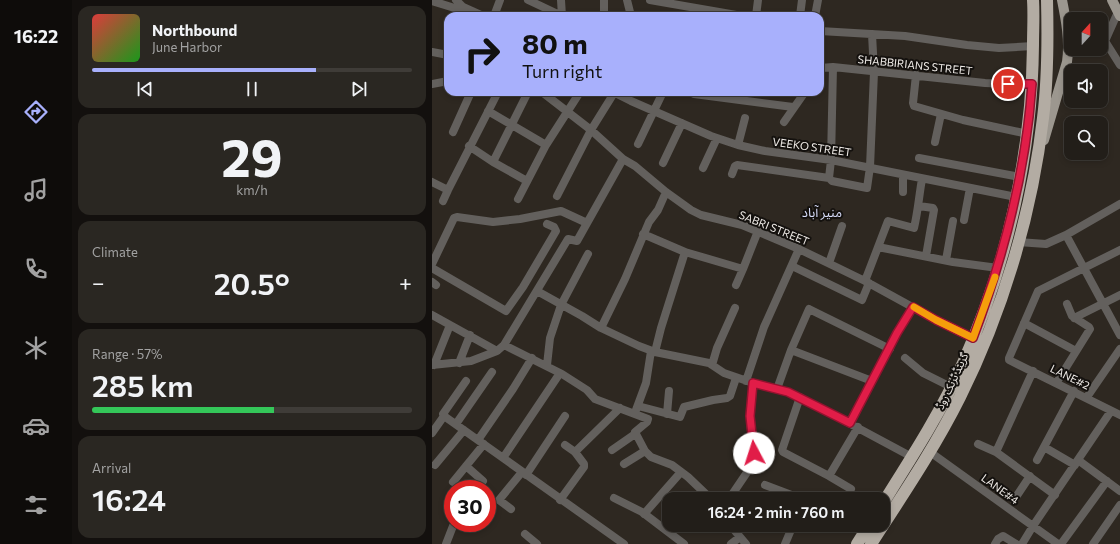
<!DOCTYPE html>
<meta charset="utf-8">
<style>
body{margin:0;font-family:Commissioner,"Noto Sans Arabic",sans-serif;background:#2a2722;color:#f1f3f6;height:100vh;display:flex;flex-direction:column;font-size:15px;white-space:nowrap}
*{box-sizing:border-box;margin:0}
p{font-size:13px;color:#a2a2a2}
.icon{flex:none;width:22px;height:22px;fill:none;stroke:currentColor;stroke-width:2;stroke-linecap:round;stroke-linejoin:round}
.map{position:relative;flex:1;overflow:hidden}
.panel{display:flex;flex-direction:column;gap:6px;padding:6px;background:#13100e;width:360px}
.panel>*{flex:none}
.hud{position:absolute;left:12px;top:12px;width:380px;height:84px;border-radius:12px;box-shadow:0 2px 6px #0003,0 0 0 1px #3f3c38;background:#a8b0fc;color:#111;overflow:hidden}
.needle{width:26px;rotate:21deg}
.buttons{position:absolute;left:632px;top:12px;display:grid;gap:8px}
.buttons a{display:grid;place-items:center;width:44px;height:44px;border-radius:8px;background:#221e19;box-shadow:0 2px 6px #0003,0 0 0 1px #3f3c38;font-size:20px}
.speed{position:absolute;left:12px;top:480px;display:flex;gap:8px;font-size:20px;font-weight:700;text-align:center}
.speed>*{display:grid;place-content:center;width:52px;height:52px;border-radius:50%;background:#221e19;box-shadow:0 2px 6px #0003,0 0 0 1px #3f3c38;line-height:1}
.speed .limit{border:6px solid #d22;background:#fff;color:#111}
.pin{position:absolute;display:grid;place-items:center;width:34px;height:34px;color:#fff;margin:-17px;border:2px solid #fff;border-radius:50%;box-shadow:0 1px 4px #0007}
.me{position:absolute;width:44px;margin:-22px;rotate:355deg;stroke-linejoin:round;filter:drop-shadow(0 0 3px #0008)}
.turn{display:flex;align-items:center;gap:14px;height:84px;padding:0 12px;font-size:18px}
.turn .icon{width:52px;height:52px;stroke-width:2.5}
.turn b{display:block;font-size:28px;line-height:34px}
.big{font-size:30px;font-weight:600;line-height:1.1}
.panel .card{flex:1;display:flex;flex-direction:column;justify-content:center;gap:6px;min-width:0;padding:0 14px;border-radius:12px;background:#2a2722}
.panel .dial{align-items:center;gap:0}
.dial b{font-size:52px;line-height:1}
.song{display:flex;align-items:center;gap:12px}
.cover{width:48px;height:48px;border-radius:6px;background:linear-gradient(135deg,hsl(0 70% 55%),hsl(120 70% 35%))}
.played{height:4px;border-radius:2px;background:linear-gradient(90deg,#a8b0fc 70%,#3f3c38 70%)}
.keys{display:flex;justify-content:space-around;direction:ltr}
.heat{display:flex;justify-content:space-between;align-items:center;font-size:22px;direction:ltr}
.charge{height:6px;border-radius:3px;background:linear-gradient(90deg,#34c759 57%,#3f3c38 0)}
.trip{position:absolute;left:230px;top:492px;width:228px;height:40px;border-radius:12px;background:#221e19;box-shadow:0 2px 6px #0003,0 0 0 1px #3f3c38;font-weight:600;line-height:40px;text-align:center}
main{display:flex;flex:1;min-height:0}
.dock{display:flex;flex-direction:column;width:72px;justify-content:space-around;align-items:center;background:#0e0c0a;color:#a2a2a2}
.dock .icon{width:28px;height:28px}
.dock .on{color:#a8b0fc}
.dock b{font-size:18px;color:#f1f3f6}
.map>svg:first-child{display:block}
</style>
<main>
<nav class="dock">
<b>16:22</b>
<svg class="icon on" aria-label="directions" viewBox="0 0 24 24"><path d="M12 3l9 9-9 9-9-9zM9 14v-3h6M13 9l2 2-2 2"/></svg>
<svg class="icon" aria-label="music" viewBox="0 0 24 24"><path d="M9 18V5l10-2v13"/><circle cx="6" cy="18" r="3"/><circle cx="16" cy="16" r="3"/></svg>
<svg class="icon" aria-label="phone" viewBox="0 0 24 24"><path d="M5 4h4l2 5-3 2q2 4 5 5l2-3 5 2v4C11 20 4 13 5 4z"/></svg>
<svg class="icon" aria-label="climate" viewBox="0 0 24 24"><path d="M12 3v18M4 7l16 10M4 17L20 7"/></svg>
<svg class="icon" aria-label="car" viewBox="0 0 24 24"><path d="M5 17H2v-5l4-1 3-4h7l3 4 3 1v5h-3M9 17h6M6 11h13"/><circle cx="7" cy="17" r="2"/><circle cx="17" cy="17" r="2"/></svg>
<svg class="icon" aria-label="filters" viewBox="0 0 24 24"><path d="M4 7h16M4 17h16"/><circle cx="9" cy="7" r="2"/><circle cx="15" cy="17" r="2"/></svg>
</nav>
<section class="panel">
<div class="card">
<div class="song"><i class="cover"></i><div><b>Northbound</b><p>June Harbor</p></div></div>
<div class="played"></div>
<div class="keys"><svg class="icon" aria-label="previous" viewBox="0 0 24 24"><path d="M18 5L8 12l10 7zM5 5v14"/></svg><svg class="icon" aria-label="pause" viewBox="0 0 24 24"><path d="M8 5v14M16 5v14"/></svg><svg class="icon" aria-label="next" viewBox="0 0 24 24"><path d="M6 5l10 7-10 7zM19 5v14"/></svg></div>
</div>
<div class="card dial"><b>29</b><p>km/h</p></div>
<div class="card"><p>Climate</p>
<div class="heat"><a>−</a><b class="big">20.5°</b><a>+</a></div>
</div>
<div class="card"><p>Range · 57%</p><b class="big">285 km</b><div class="charge"></div></div>
<div class="card"><p>Arrival</p><b class="big">16:24</b></div>
</section>
<div class="map">
<svg width="688" height="544" viewBox="0 0 688 544">
<rect width="100%" height="100%" fill="#2e2821"/>
<g fill="none" stroke-linecap="round" stroke-linejoin="round">
<!-- minor -->
<path stroke="#63605d" stroke-width="8" d="M24,0L31,7L51,16
M96,0L130,16
M129,0L130,16
M195,0L199,16
M218,0L310,16
M0,1L29,10
M686,12L673,41L688,65
M62,16L68,0
M172,16V0
M324,16L326,0
M368,16L370,0
M383,16L386,0
M388,31L473,36L535,45L567,48L601,46
M0,52L16,55
M401,67L399,160L397,178L400,181L435,188L438,167L442,72L440,34
M388,68L401,67L553,83L600,85
M484,75L481,103L482,106L531,120L596,134
M0,84L16,81
M110,92L159,130L191,159L203,166L234,192L259,210L269,215L310,225L367,249L433,281L504,320L541,338
M181,92L199,101L279,136L306,145L333,151L399,160L584,197
M262,94L361,107
M56,111L114,145
M352,122L373,92
M21,132L39,92
M503,142L509,114
M206,144L231,92
M306,145L313,118
M37,146L61,162L95,181
M487,158L588,177
M61,162L96,92
M231,163L250,123
M271,168L285,138
M300,174L303,166L305,165L397,178
M0,182L16,190L66,92
M471,192V175
M125,196L159,130L182,93
M86,199L114,145L148,92
M11,201L16,190
M688,204L634,235L688,335
M487,206L501,208L502,210L494,256
M532,220L538,188
M211,234L253,252L229,328L223,352
M586,242L614,244L634,235
M446,247L521,262L566,268
M688,250L606,291L577,358V360L688,415
M253,252L311,269L326,231
M514,260L521,221
M397,263L410,226
M0,264L22,218L25,217L61,222L88,219L129,211L155,223
M360,266L430,300L437,283
M0,268L74,311L91,287L124,231L122,227L115,224
M433,281L456,221L482,228C486,211 487,196 490,179
M0,282L4,285
M304,285L311,269
M105,291L150,316L169,328L207,346L223,352L277,363L292,373L321,383L356,392L411,420L480,457
M0,315L65,351L72,345L136,239L145,241L191,159
M642,318L688,295
M592,323L644,351
M169,328L193,279L217,222L226,210L234,192
M72,345L130,374L155,390L163,399L216,419L215,422L203,432L213,451L219,457L240,465L256,477L279,499
M359,350L440,381
M473,358L491,373L519,387
M27,363L38,335
M0,365L39,361L65,351
M2,365L18,325
M115,365L118,338L129,305L156,254
M280,365L285,348L303,308
M34,381L11,414L12,416L192,544
M314,381L332,327L367,249
M625,382L658,329L657,327L640,316L635,304
M345,389L359,350L377,309L458,349
M368,397L350,450L351,452L397,476L419,489
M655,397L688,349
M206,406L248,417L252,407L281,400L295,398L298,396L304,378
M204,410L214,383L219,351
M235,414L237,391
M418,423L465,333L481,307
M24,424L60,372
M0,433L12,416
M46,440L81,389L100,358
M546,444L564,452L623,495
M612,447L643,465
M180,450L203,434
M143,452L188,408
M498,452L626,544
M564,452L601,371
M71,458L128,373
M605,460L642,391
M646,460L688,491
M192,464L213,451
M3,465L32,430
M34,466L51,481
M94,475L133,416
M397,476L426,427
M21,482L52,444
M333,485L370,499
M182,498L210,512L252,544
M297,499L320,465L321,461L318,416L321,383
M128,500L152,467V464L143,452L133,445
M582,500L598,476
M79,509L67,500L90,472
M212,514L249,472
M298,525L314,544
M93,534L105,544
M14,544L21,526
M299,544L308,537
M353,544L361,525
M563,544L566,539L571,536L584,544
M590,544L601,526L679,411
M629,544L675,481
M661,544L688,505"/>
<!-- major -->
<path stroke="#9c978f" stroke-width="10" d="M680,0L688,16
M612,140L635,62C638,41 634,20 630,0"/>
<!-- highway -->
<path stroke="#b3aca3" stroke-width="12" d="M451,503C480,457 509,412 531,363C575,264 600,154 601,45C601,30 602,15 601,0
M425,544L437,525
M439,544C470,496 502,449 528,397C571,311 600,213 611,118C616,79 616,39 615,0"/>
</g>
<g fill="none" stroke-linecap="round" stroke-linejoin="round">
<!-- route casing -->
<g stroke="#92132f" stroke-width="10">
<path id="route" d="M322,453L318,416L321,383L356,392L418,423L465,333L481,307L504,320L541,338C572,256 594,172 600,84H576"/>
</g>
<!-- route -->
<use href="#route" stroke="#e11d48" stroke-width="7"/>
<!-- slow -->
<path stroke="#f59e0b" stroke-width="7" d="M482,307L504,320L541,338L563,277"/>
</g>
<g text-anchor="middle" stroke-width="4" stroke-linejoin="round" paint-order="stroke">
<!-- street labels -->
<g font-size="11" fill="#efebe7" stroke="#14110e">
<text transform="translate(483 65) rotate(6)" y="4">SHABBIRIANS STREET</text>
<text transform="translate(380 147) rotate(8)" y="4">VEEKO STREET</text>
<text transform="translate(342 228) rotate(22)" y="4">SABRI STREET</text>
<text transform="translate(638 377) rotate(26)" y="4">LANE#2</text>
<text transform="translate(520 381) rotate(-65)" y="4">گرینڈ ٹرنک روڈ</text>
<text transform="translate(568 489) rotate(36)" y="4">LANE#4</text>
</g>
<!-- quarter labels -->
<g font-size="13" fill="#d8ddfa" stroke="#14110e">
<text x="390" y="217">منیر آباد</text>
</g>
</g>
</svg>
<div class="buttons">
<a><svg class="needle" viewBox="-14 -14 28 28"><path d="M0-13l5 13h-10z" fill="#e53935"/><path d="M0 13l5-13h-10z" fill="#a2a2a2"/></svg></a>
<a><svg class="icon" aria-label="sound" viewBox="0 0 24 24"><path d="M4 9h4l5-4v14l-5-4H4zM17 9q2 3 0 6"/></svg></a>
<a><svg class="icon" aria-label="search" viewBox="0 0 24 24"><circle cx="10" cy="10" r="6"/><path d="M15 15l6 6"/></svg></a>
</div>
<div class="speed"><div class="limit">30</div></div>
<div class="pin" style="left:576px;top:84px;background:#d93025"><svg class="icon" aria-label="arrive" viewBox="0 0 24 24"><path d="M6 21V4h12l-3 4 3 4H6"/></svg></div>
<svg class="me" style="left:322px;top:453px" viewBox="-20 -20 40 40"><circle r="19" fill="#fff"/><path d="M0-13L10 11 0 6-10 11z" fill="#e11d48"/></svg>
<div class="trip">16:24 · 2 min · 760 m</div>
<div class="hud">
<div class="turn"><svg class="icon" aria-label="right" viewBox="0 0 24 24"><path d="M7 20v-9h11M14 6l5 5-5 5"/></svg><div><b>80 m</b>Turn right</div></div>
</div>
</div>
</main>
